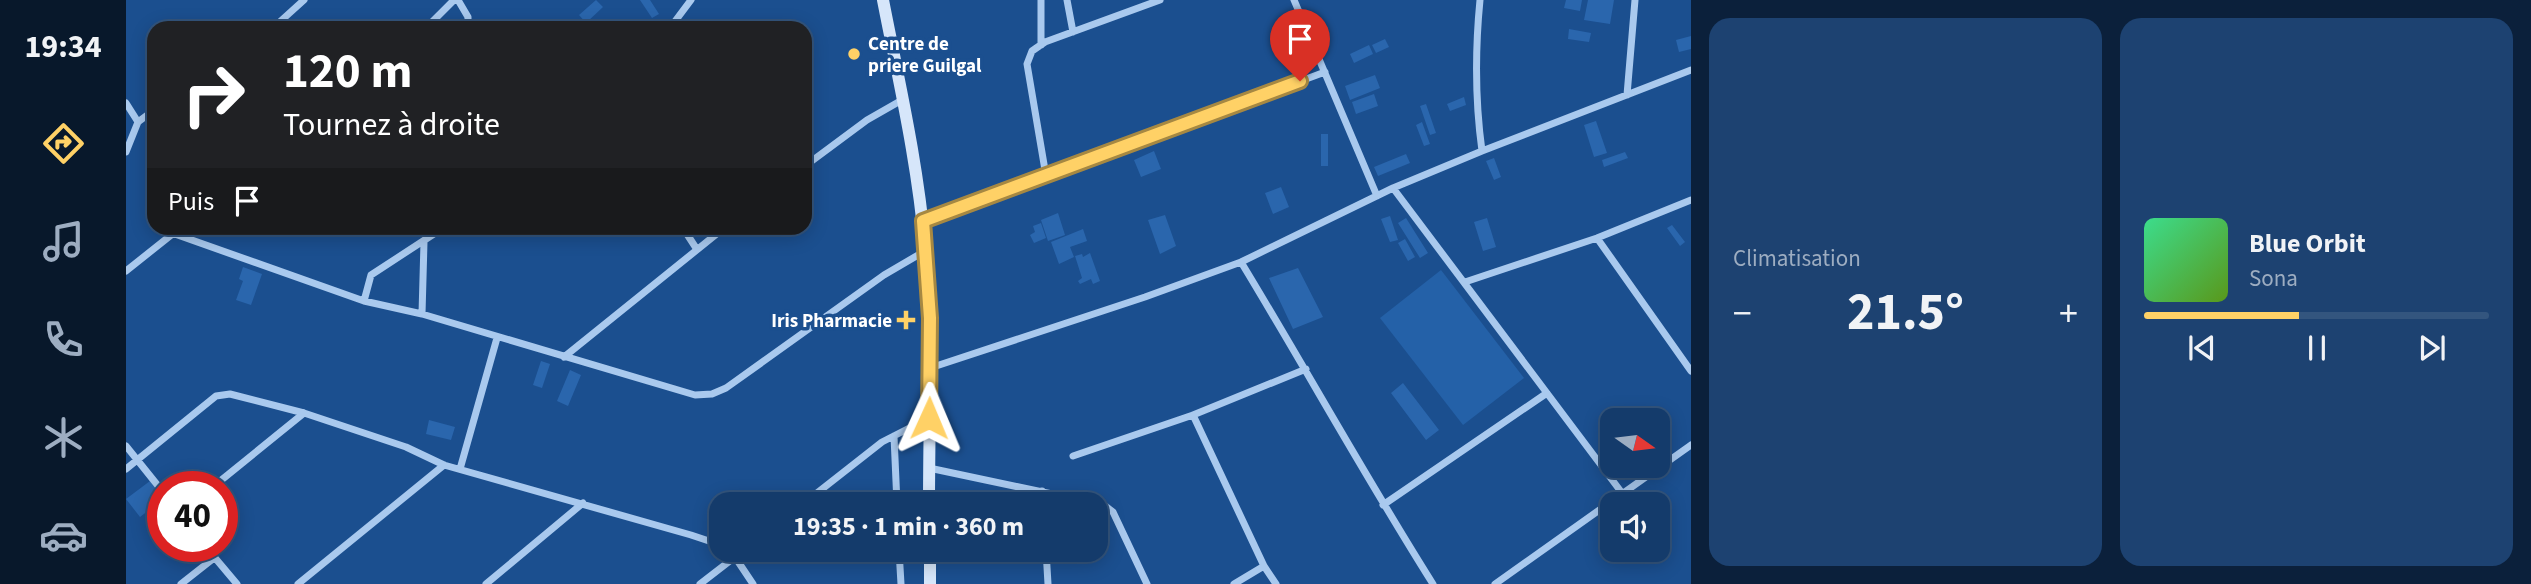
<!DOCTYPE html>
<html lang="fr">
<meta charset="utf-8">
<style>
body{margin:0;font-family:"Source Sans 3",sans-serif;background:#1d4271;color:#f1f3f6;height:100vh;display:flex;flex-direction:column;font-size:26px;white-space:nowrap}
*{box-sizing:border-box;margin:0}
p{font-size:23px;color:#9dadc1}
.icon{flex:none;width:38px;height:38px;fill:none;stroke:currentColor;stroke-width:2;stroke-linecap:round;stroke-linejoin:round}
.map{position:relative;flex:1;overflow:hidden}
.drawer{display:flex;flex-direction:column;gap:18px;padding:18px;background:#0b203b;width:840px}
.drawer>*{flex:none}
.banner{position:absolute;left:21px;top:21px;width:665px;height:214px;border-radius:21px;box-shadow:0 4px 18px #0003,0 0 0 2px #33557e;background:#202124;color:#fff;overflow:hidden}
.needle{width:46px;rotate:104deg}
.tools{position:absolute;left:1474px;top:408px;display:grid;gap:14px}
.tools a{display:grid;place-items:center;width:70px;height:70px;border-radius:14px;background:#143b6b;box-shadow:0 4px 18px #0003,0 0 0 2px #33557e;font-size:35px}
.speed{position:absolute;left:21px;top:471px;display:flex;gap:14px;font-size:35px;font-weight:700;text-align:center}
.speed>*{display:grid;place-content:center;width:91px;height:91px;border-radius:50%;background:#143b6b;box-shadow:0 4px 18px #0003,0 0 0 2px #33557e;line-height:1}
.speed .limit{border:10px solid #d22;background:#fff;color:#111}
.pin{position:absolute;display:grid;place-items:center;width:60px;height:60px;color:#fff;margin:-72px -30px;border-radius:50% 50% 50% 0;rotate:-45deg;box-shadow:0 0 7px #0007}
.pin .icon{rotate:45deg}
.me{position:absolute;width:77px;margin:-38px;rotate:1deg;stroke-linejoin:round;filter:drop-shadow(0 0 5px #0008)}
.turn{display:flex;align-items:center;gap:24px;height:147px;padding:0 21px;font-size:32px}
.turn .icon{width:91px;height:91px;stroke-width:2.5}
.turn b{display:block;font-size:49px;line-height:60px}
.then{display:flex;align-items:center;height:66px;padding:0 21px;background:#0003;gap:14px;font-size:26px}
.big{font-size:52px;font-weight:700;line-height:1.1}
.drawer .card{flex:1;display:flex;flex-direction:column;justify-content:center;gap:10px;min-width:0;padding:0 24px;border-radius:21px;background:#1d4271}
.song{display:flex;align-items:center;gap:21px}
.cover{width:84px;height:84px;border-radius:10px;background:linear-gradient(135deg,hsl(150 70% 55%),hsl(90 70% 35%))}
.played{height:7px;border-radius:4px;background:linear-gradient(90deg,#ffd166 45%,#33557e 45%)}
.keys{display:flex;justify-content:space-around;direction:ltr}
.heat{display:flex;justify-content:space-between;align-items:center;font-size:38px;direction:ltr}
.drawer .tiles{flex:1;display:grid;gap:18px;grid-template-columns:repeat(2,1fr)}
.trip{position:absolute;left:583px;top:492px;width:399px;height:70px;border-radius:21px;background:#143b6b;box-shadow:0 4px 18px #0003,0 0 0 2px #33557e;font-weight:700;line-height:70px;text-align:center}
main{display:flex;flex:1;min-height:0}
.menu{display:flex;flex-direction:column;width:126px;justify-content:space-around;align-items:center;background:#08182b;color:#9dadc1}
.menu .icon{width:49px;height:49px}
.menu .on{color:#ffd166}
.menu b{font-size:32px;color:#f1f3f6}
.map>svg:first-child{display:block}
</style>
<main>
<nav class="menu">
<b>19:34</b>
<svg class="icon on" aria-label="directions" viewBox="0 0 24 24"><path d="M12 3l9 9-9 9-9-9zM9 14v-3h6M13 9l2 2-2 2"/></svg>
<svg class="icon" aria-label="music" viewBox="0 0 24 24"><path d="M9 18V5l10-2v13"/><circle cx="6" cy="18" r="3"/><circle cx="16" cy="16" r="3"/></svg>
<svg class="icon" aria-label="phone" viewBox="0 0 24 24"><path d="M5 4h4l2 5-3 2q2 4 5 5l2-3 5 2v4C11 20 4 13 5 4z"/></svg>
<svg class="icon" aria-label="climate" viewBox="0 0 24 24"><path d="M12 3v18M4 7l16 10M4 17L20 7"/></svg>
<svg class="icon" aria-label="car" viewBox="0 0 24 24"><path d="M5 17H2v-5l4-1 3-4h7l3 4 3 1v5h-3M9 17h6M6 11h13"/><circle cx="7" cy="17" r="2"/><circle cx="17" cy="17" r="2"/></svg>
</nav>
<div class="map">
<svg width="1565" height="584" viewBox="0 0 1565 584">
<rect width="100%" height="100%" fill="#1b4f8f"/>
<!-- green -->
<path fill="#2461a8" d="M1315,270L1398,378L1337,425L1254,318Z"/>
<!-- building -->
<path fill="#2a66ad" d="M470,0L477,7L460,23L453,15Z
M514,0H524L533,14L526,18Z
M1440,0H1456L1454,11L1438,8Z
M1462,0H1488L1484,24L1458,20Z
M1443,29L1465,33L1463,42L1442,39Z
M1565,36V49L1553,52L1550,40Z
M1259,39L1263,47L1250,53L1246,45Z
M1243,45L1247,54L1228,63L1224,54Z
M1249,75L1254,88L1224,100L1219,86Z
M1248,94L1252,106L1230,114L1226,102Z
M1338,97L1340,105L1324,111L1321,104Z
M1300,104L1310,133L1304,135L1294,106Z
M1470,121L1481,153L1468,157L1458,125Z
M1296,122L1304,144L1298,146L1290,125Z
M1195,134H1202V166H1195Z
M1028,151L1035,169L1015,177L1008,160Z
M1499,152L1502,158L1478,167L1476,160Z
M1280,154L1284,163L1252,176L1248,167Z
M1368,158L1375,177L1368,180L1360,161Z
M1155,187L1163,207L1147,214L1139,193Z
M932,213L939,235L922,241L915,220Z
M1039,215L1050,246L1034,254L1022,220Z
M1264,216L1272,240L1264,242L1255,219Z
M1280,218L1302,253L1294,258L1272,223Z
M1361,218L1370,247L1357,251L1348,222Z
M915,223L920,238L908,243L904,235L909,232L907,226Z
M1546,225L1559,242L1554,246L1541,228Z
M957,229L961,241L944,247L948,257L933,264L925,242Z
M1279,239L1289,257L1282,261L1272,243Z
M964,253L974,281L967,284L965,279L954,284L952,281L956,278L949,256L956,254L957,257Z
M117,267L136,274L125,305L110,300L117,281L113,279Z
M1172,268L1197,317L1167,329L1143,278Z
M415,361L424,364L416,388L407,385Z
M444,370L455,375L442,406L431,401Z
M1277,383L1313,430L1300,440L1265,393Z
M303,420L329,427L325,440L300,434Z
M24,481L37,499L14,517L0,499Z"/>
<g fill="none" stroke-linecap="round" stroke-linejoin="round">
<!-- street -->
<path stroke="#a9c9ee" stroke-width="7" d="M332,0L342,17V28
M941,0L947,32
M1168,0L1251,196
M1354,0C1349,51 1349,100 1356,151
M147,28L178,0
M300,28L328,0
M544,28L565,0
M915,45V0
M1501,95L1509,0
M0,103L12,122
M0,152L12,122L28,110
M679,166L741,120L776,100
M920,176L901,64L906,51L919,42L1034,0
M1267,188L1496,493
M797,221L1199,72
M557,228L570,248
M46,233L238,301L296,314L569,395L586,394L600,388L758,275L799,251
M1471,238L1565,371
M1115,262C1180,369 1240,478 1307,584
M0,271L54,228
M1339,282L1471,238L1565,200
M238,301L245,275L317,228
M296,314L298,242
M438,357L598,228
M804,368L1019,297L1115,262L1267,188L1356,151L1565,70
M1067,415L1138,566L1150,584
M768,436L771,504
M0,446L37,492
M947,456L1067,415L1180,369
M803,468L978,505L987,512L1021,584
M0,469L90,396L104,394L178,413L280,447L318,465L565,535L589,543L595,547
M334,469L371,338
M88,486L178,413
M916,491L917,504
M677,504L756,442L803,418
M1257,505L1421,393
M79,546L111,584
M598,550L609,557L627,584
M773,550L775,584
M920,550L922,584
M55,584L88,558
M172,584L318,465
M360,584L457,503
M574,584L618,550
M1108,584L1138,566
M1369,584L1565,445"/>
<!-- secondary -->
<path stroke="#d6e6fa" stroke-width="12" d="M757,0C773,82 792,164 799,248C807,333 803,419 803,504
M804,550V584"/>
</g>
<g fill="none" stroke-linecap="round" stroke-linejoin="round">
<!-- route casing -->
<g stroke="#a68842" stroke-width="18">
<path id="route" d="M803,418L804,318L797,221L1174,81"/>
</g>
<!-- route -->
<use href="#route" stroke="#ffd166" stroke-width="12"/>
</g>
<!-- markers -->
<g fill="#ffd166" stroke="#1b4f8f" stroke-width="2.5">
<circle cx="728" cy="54" r="7"/>
<path d="M776.5 309.5h7v7h7v7h-7v7h-7v-7h-7v-7h7z"/>
</g>
<g text-anchor="middle" stroke-width="7" stroke-linejoin="round" paint-order="stroke">
<!-- poi labels -->
<g font-size="19" font-weight="bold" fill="#fff" stroke="#1b4f8f" text-anchor="start">
<text x="742" y="50">Centre de<tspan x="742" dy="22">priere Guilgal</tspan></text>
<text x="766" y="327" text-anchor="end">Iris Pharmacie</text>
</g>
</g>
</svg>
<div class="tools">
<a><svg class="needle" viewBox="-14 -14 28 28"><path d="M0-13l5 13h-10z" fill="#e53935"/><path d="M0 13l5-13h-10z" fill="#9dadc1"/></svg></a>
<a><svg class="icon" aria-label="sound" viewBox="0 0 24 24"><path d="M4 9h4l5-4v14l-5-4H4zM17 9q2 3 0 6"/></svg></a>
</div>
<div class="speed"><div class="limit">40</div></div>
<div class="pin" style="left:1174px;top:81px;background:#d93025"><svg class="icon" aria-label="arrive" viewBox="0 0 24 24"><path d="M6 21V4h12l-3 4 3 4H6"/></svg></div>
<svg class="me" style="left:803px;top:418px" viewBox="-20 -20 40 40"><path d="M0-17L14 15 0 8-14 15z" fill="#ffd166" stroke="#fff" stroke-width="4"/></svg>
<div class="trip">19:35 · 1 min · 360 m</div>
<div class="banner">
<div class="turn"><svg class="icon" aria-label="right" viewBox="0 0 24 24"><path d="M7 20v-9h11M14 6l5 5-5 5"/></svg><div><b>120 m</b>Tournez à droite</div></div>
<div class="then">Puis<svg class="icon" aria-label="arrive" viewBox="0 0 24 24"><path d="M6 21V4h12l-3 4 3 4H6"/></svg></div>
</div>
</div>
<section class="drawer">
<div class="tiles">
<div class="card"><p>Climatisation</p>
<div class="heat"><a>−</a><b class="big">21.5°</b><a>+</a></div>
</div>
<div class="card">
<div class="song"><i class="cover"></i><div><b>Blue Orbit</b><p>Sona</p></div></div>
<div class="played"></div>
<div class="keys"><svg class="icon" aria-label="previous" viewBox="0 0 24 24"><path d="M18 5L8 12l10 7zM5 5v14"/></svg><svg class="icon" aria-label="pause" viewBox="0 0 24 24"><path d="M8 5v14M16 5v14"/></svg><svg class="icon" aria-label="next" viewBox="0 0 24 24"><path d="M6 5l10 7-10 7zM19 5v14"/></svg></div>
</div>
</div>
</section>
</main>
